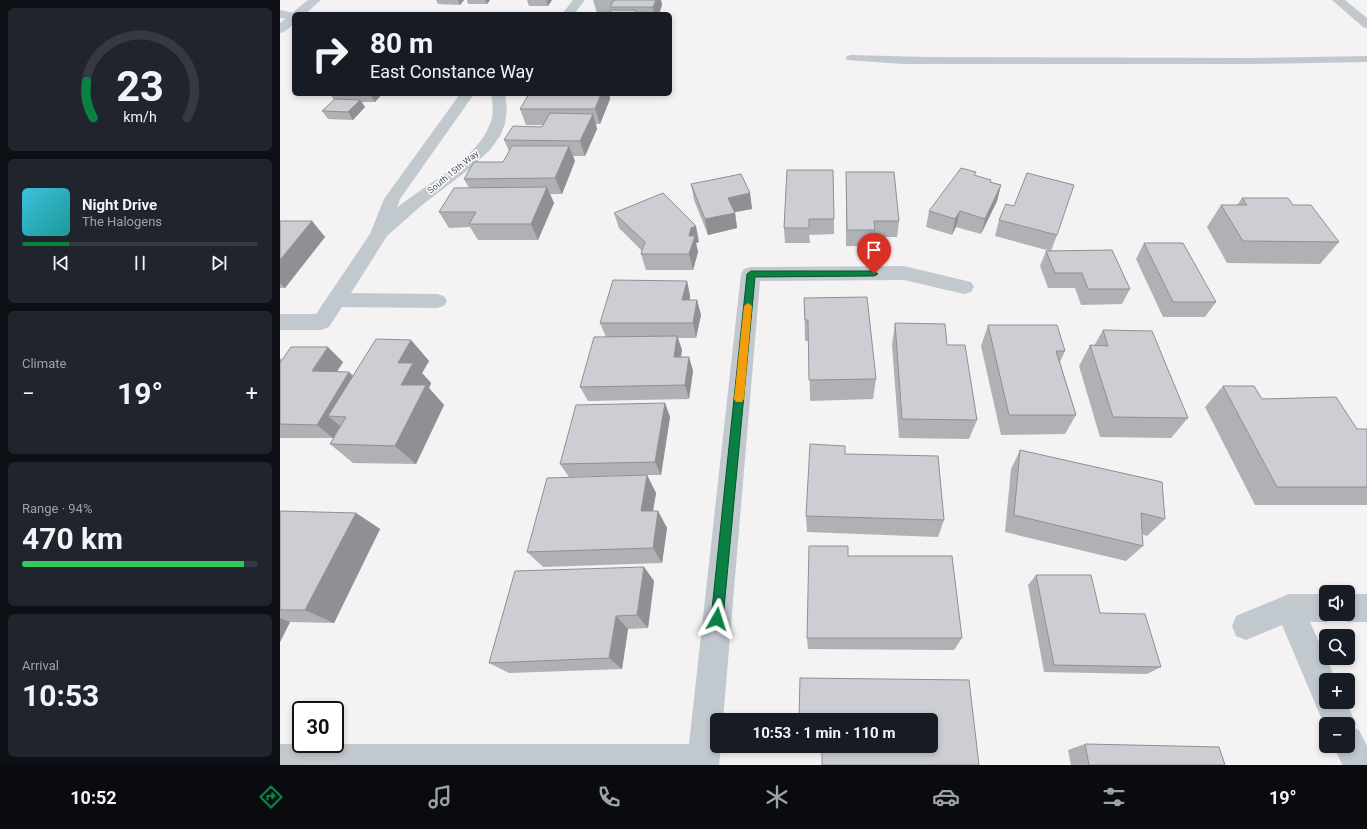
<!DOCTYPE html>
<meta charset="utf-8">
<style>
body{margin:0;font-family:Roboto,sans-serif;background:#20242c;color:#f1f3f6;height:100vh;display:flex;flex-direction:column;font-size:15px;white-space:nowrap}
*{box-sizing:border-box;margin:0}
p{font-size:13px;color:#9ea1a6}
.icon{flex:none;width:22px;height:22px;fill:none;stroke:currentColor;stroke-width:2;stroke-linecap:round;stroke-linejoin:round}
.map{position:relative;flex:1;overflow:hidden}
.sheet{display:flex;flex-direction:column;gap:8px;padding:8px;background:#0d0f14;width:280px}
.sheet>*{flex:none}
.top-card{position:absolute;left:12px;top:12px;width:380px;height:84px;border-radius:6px;box-shadow:0 2px 6px #0003;background:#171b24;color:#f1f3f6;overflow:hidden}
.fabs{position:absolute;left:1039px;top:585px;display:grid;gap:8px}
.fabs a{display:grid;place-items:center;width:36px;height:36px;border-radius:6px;background:#171b24;box-shadow:0 2px 6px #0003;font-size:20px}
.speed{position:absolute;left:12px;top:701px;display:flex;gap:8px;font-size:20px;font-weight:700;text-align:center}
.speed>*{display:grid;place-content:center;width:52px;height:52px;border-radius:50%;background:#171b24;box-shadow:0 2px 6px #0003;line-height:1}
.speed .limit{border:2px solid #111;border-radius:6px;background:#fff;color:#111}
.pin{position:absolute;display:grid;place-items:center;width:34px;height:34px;color:#fff;margin:-41px -17px;border-radius:50% 50% 50% 0;rotate:-45deg;box-shadow:0 0 4px #0007}
.pin .icon{rotate:45deg}
.me{position:absolute;width:44px;margin:-22px;rotate:6deg;stroke-linejoin:round;filter:drop-shadow(0 0 3px #0008)}
.turn{display:flex;align-items:center;gap:14px;height:84px;padding:0 12px;font-size:18px}
.turn .icon{width:52px;height:52px;stroke-width:2.5}
.turn b{display:block;font-size:28px;line-height:34px}
.big{font-size:30px;font-weight:700;line-height:1.1}
.sheet .tile{flex:1;display:flex;flex-direction:column;justify-content:center;gap:6px;min-width:0;padding:0 14px;border-radius:6px;background:#20242c}
.sheet .dial{align-items:center;gap:0}
.dial svg{height:104px;overflow:visible;fill:none;stroke:#363941;stroke-width:7;stroke-linecap:round;text-anchor:middle}
.dial text{fill:#f1f3f6;stroke:none}
.song{display:flex;align-items:center;gap:12px}
.cover{width:48px;height:48px;border-radius:6px;background:linear-gradient(135deg,hsl(190 70% 55%),hsl(180 70% 35%))}
.played{height:4px;border-radius:2px;background:linear-gradient(90deg,#0b8043 20%,#363941 20%)}
.keys{display:flex;justify-content:space-around;direction:ltr}
.heat{display:flex;justify-content:space-between;align-items:center;font-size:22px;direction:ltr}
.charge{height:6px;border-radius:3px;background:linear-gradient(90deg,#34c759 94%,#363941 0)}
.trip{position:absolute;left:430px;top:713px;width:228px;height:40px;border-radius:6px;background:#171b24;box-shadow:0 2px 6px #0003;font-weight:700;line-height:40px;text-align:center}
.dock{display:flex;height:64px;justify-content:space-around;align-items:center;background:#090b0e;color:#9ea1a6}
.dock .icon{width:28px;height:28px}
.dock .active{color:#0b8043}
.dock b{font-size:18px;color:#f1f3f6}
main{display:flex;flex:1;min-height:0}
.map>svg:first-child{display:block}
</style>
<main>
<section class="sheet">
<div class="tile dial"><svg viewBox="0 0 100 80">
<path d="M14 69A42 42 0 1 1 86 69"/>
<path d="M14 69A42 42 0 0 1 9 41" stroke="#0b8043"/>
<text x="50" y="56" font-size="32" font-weight="700">23</text>
<text x="50" y="72" font-size="11">km/h</text>
</svg></div>
<div class="tile">
<div class="song"><i class="cover"></i><div><b>Night Drive</b><p>The Halogens</p></div></div>
<div class="played"></div>
<div class="keys"><svg class="icon" aria-label="previous" viewBox="0 0 24 24"><path d="M18 5L8 12l10 7zM5 5v14"/></svg><svg class="icon" aria-label="pause" viewBox="0 0 24 24"><path d="M8 5v14M16 5v14"/></svg><svg class="icon" aria-label="next" viewBox="0 0 24 24"><path d="M6 5l10 7-10 7zM19 5v14"/></svg></div>
</div>
<div class="tile"><p>Climate</p>
<div class="heat"><a>−</a><b class="big">19°</b><a>+</a></div>
</div>
<div class="tile"><p>Range · 94%</p><b class="big">470 km</b><div class="charge"></div></div>
<div class="tile"><p>Arrival</p><b class="big">10:53</b></div>
</section>
<div class="map">
<svg width="1087" height="765" viewBox="0 0 1087 765">
<rect width="100%" height="100%" fill="#f4f2f2"/>
<g fill="none" stroke-linecap="round" stroke-linejoin="round">
<!-- lane -->
<path fill="#c1c9cf" fill-rule="evenodd" d="M571,55L648,57L971,58L1087,56V62L971,64H622L567,60L566,58L567,56Z"/>
<!-- street -->
<path fill="#c1c9cf" fill-rule="evenodd" d="M293,0H305L294,14H282Z
M1052,0H1065L1087,18V28L1083,27Z
M0,10L19,14H14V20L0,18Z
M180,94H194L120,199L117,208C146,183 196,161 210,124C214,115 213,104 211,94H225L227,109L225,124L220,136L210,150L188,170L142,205L107,236L71,293L157,294L164,296L167,301L164,306L157,308L62,307L49,327L42,330H0V314H36L90,234L104,199Z
M624,266L691,282L694,287L691,292L684,294L624,280L480,281L443,720H437V746H441L439,765H0V744H409L461,274L464,269L471,267Z
M1009,594H1046V614H1068V594H1087V622H1068L1058,618L1057,615L1056,618L1046,622H1030L1056,680H1046V702H1066L1076,724L1074,728L1079,730L1087,746V765H1062L1054,746H1068V724H1046V729L1002,625L966,640L956,636L952,626L956,616Z"/>
<!-- secondary -->
<path fill="#c2cad3" fill-rule="evenodd" d="M28,0H41L25,14H14V24L4,32L0,33V23C10,15 18,8 28,0Z"/>
</g>
<!-- wall -->
<path fill="#afb1b5" d="M156,0H184L180,5L158,4Z
M187,0H210L207,4H188Z
M247,0H272L268,6H249Z
M313,0H381L382,5L379,14H329V13H317Z
M50,94H102L95,102H82L85,107L73,120L48,119L42,111L54,100Z
M249,94H329L330,99L320,124H316L317,129L305,156H293L295,161L282,194H270L274,203L258,240H198L190,227L169,228L159,212L189,188L184,179L223,162L229,151L224,140L262,127L263,125H246L240,109Z
M507,170L554,219V234L529,235L530,243H505L504,228Z
M566,172L619,221L617,237H595L594,246H566Z
M695,176L710,182L721,185L717,201L701,234L676,227L672,235L646,227L649,211Z
M411,184L470,193L472,209L455,212L457,228L428,235L414,200Z
M962,198L1013,205L1059,242L1040,264L947,263L927,227L941,205H957Z
M334,213L419,242L416,243L418,252L413,270H366L361,254L362,251L339,228Z
M719,220L777,235L771,251L850,289L842,304L801,305L795,288H768L760,266L766,251H770L715,236Z
M0,221H32L45,237L5,288H0Z
M864,243L936,302L925,317H883L856,259Z
M407,281L410,296V300H417L421,315L416,338H398L402,350L401,357H409L413,371L409,399L308,401L300,387L326,337L320,323Z
M524,298L596,379L593,399L530,401L529,341H525Z
M615,323L697,420L689,439L619,438L612,345Z
M708,325L785,351L780,362L796,415L785,434L721,435L701,346Z
M823,330L908,418L891,438L820,437L799,366L810,345L814,346Z
M131,340L149,361L142,373L151,383L149,388L164,405L136,464L73,463L50,444L53,438H0V358L2,360L63,362L57,371L73,376Z
M943,386L1077,429H1087V505H975L925,407Z
M385,403L390,417L381,475H367L376,493L373,511H378L387,528L382,563L263,567L247,552L360,475L289,477L280,464Z
M740,450L885,519L867,536L862,534L863,546L846,561L725,532L731,469Z
M565,454L664,520L658,537L527,532L526,516Z
M0,511L76,513L100,529L54,623L10,622L0,642Z
M568,556L682,638L674,650L528,649L527,638Z
M364,567L374,581L368,628L348,629L342,669L229,673L209,663Z
M756,575L820,613L881,667L867,674L764,672L748,585Z
M805,744L945,765H791L788,750Z"/>
<!-- shaded-wall -->
<path fill="#8f9094" d="M178,0H184L180,5Z
M205,0H210L207,4Z
M266,0H272L268,6Z
M376,0H381L382,5L379,14H374L373,7Z
M90,94H102L95,102Z
M321,94H329L330,99L320,124L315,109Z
M80,100L85,107L73,120L68,112Z
M313,114L317,129L305,156L300,141Z
M289,146L295,161L282,194L275,178Z
M721,185L717,201L701,234L705,219Z
M267,187L274,203L258,240L251,224Z
M470,193L472,209L450,213L448,198Z
M680,211L676,227L672,235L675,219Z
M455,213L457,228L428,235L425,219Z
M32,221L45,237L5,288L0,283V260Z
M416,226L419,242L416,243L418,252L413,270L409,254V236L411,228Z
M407,281L410,296L406,315L402,300Z
M417,300L421,315L416,338L413,323Z
M397,336L402,350L398,372L394,357Z
M131,340L149,361L142,373L151,383L149,388L164,405L136,464L115,446L121,385L118,363Z
M48,347L63,362L48,386L32,371Z
M409,357L413,371L409,399L405,385Z
M69,372L84,386L48,416L60,426L53,438L37,425Z
M385,403L390,417L381,475L375,462Z
M367,475L376,493L370,528L361,511Z
M378,511L387,528L382,563L373,548Z
M76,513L100,529L54,623L25,610Z
M364,567L374,581L368,628L357,615Z
M336,616L348,629L342,669L329,658Z
M0,618L10,622L0,642Z"/>
<!-- building -->
<path fill="#ccced3" stroke="#8f9094" d="M334,0H376L373,7H330Z
M331,10H356L354,14H329Z
M249,94H321L315,109H240Z
M55,99L80,100L68,112L42,111Z
M270,113L313,114L300,141L224,140L233,126L262,127Z
M232,146H289L275,178L184,179L194,162H223Z
M681,168L696,172L694,175L711,180L710,182L721,185L705,219L680,211L675,219L649,211Z
M507,170H553L554,219H529V228H504Z
M566,172H614L619,221H594L595,230H567Z
M747,173L794,185L777,235L719,220L726,204L734,206Z
M461,174L470,193L448,198L455,213L425,219L411,184Z
M267,187L251,224H189L196,212H159L174,188Z
M383,193L416,226L411,228L409,236H415L409,254H361L365,242L334,213Z
M962,198H1008L1013,205H1031L1059,242L963,241L941,205H967Z
M0,221H32L0,260Z
M864,243H903L936,302H893Z
M832,250L850,289H808L802,273H775L766,251Z
M333,280L407,281L402,300H417L413,323H320Z
M587,297L596,379L529,380L528,320H525L524,298Z
M615,323L665,324L667,345H685L697,420L622,419Z
M708,325H777L785,351H776L796,415H729Z
M823,330L872,331L908,418L833,417L810,345L828,346Z
M397,336L394,357H409L405,385L300,387L314,337Z
M96,339L131,340L118,363H133L121,385H146L115,446L50,444L66,417L48,416Z
M11,347H48L32,371L69,372L37,425L0,424V363Z
M943,386H974L982,399L1056,397L1077,429H1087V487H997Z
M385,403L375,462L280,464L296,405Z
M530,444L565,446V454L658,456L664,520L526,516Z
M740,450L882,482L885,519L861,513L863,546L734,515Z
M367,475L361,511H378L373,548L247,552L267,478Z
M0,511L76,513L25,610H0Z
M529,546H568V556H672L682,638H527Z
M364,567L357,615L336,616L329,658L209,663L235,571Z
M756,575H811L820,613L865,614L881,667L774,665Z
M520,678L689,680L699,765H542V746H651V720H519Z
M805,744L939,747L945,765H809Z"/>
<!-- route -->
<path fill="#0b8043" stroke="#07532c" d="M471,271H594L598,274L594,276L475,277L443,619L441,623L437,625L433,623L431,619L467,274Z"/>
<!-- slow -->
<path fill="#f59e0b" d="M468,303L472,306L464,399L462,402H456L454,399L464,306Z"/>
<g text-anchor="middle" stroke-width="3" stroke-linejoin="round" paint-order="stroke">
<!-- far-street labels -->
<g font-size="9" fill="#4b555d" stroke="#fff">
<text transform="translate(173 172) rotate(-39)" y="3">South 15th Way</text>
</g>
</g>
</svg>
<div class="fabs">
<a><svg class="icon" aria-label="sound" viewBox="0 0 24 24"><path d="M4 9h4l5-4v14l-5-4H4zM17 9q2 3 0 6"/></svg></a>
<a><svg class="icon" aria-label="search" viewBox="0 0 24 24"><circle cx="10" cy="10" r="6"/><path d="M15 15l6 6"/></svg></a>
<a>+</a>
<a>−</a>
</div>
<div class="speed"><div class="limit">30</div></div>
<div class="pin" style="left:594px;top:274px;background:#d93025"><svg class="icon" aria-label="arrive" viewBox="0 0 24 24"><path d="M6 21V4h12l-3 4 3 4H6"/></svg></div>
<svg class="me" style="left:437px;top:619px" viewBox="-20 -20 40 40"><path d="M0-17L14 15 0 8-14 15z" fill="#0b8043" stroke="#fff" stroke-width="4"/></svg>
<div class="trip">10:53 · 1 min · 110 m</div>
<div class="top-card">
<div class="turn"><svg class="icon" aria-label="right" viewBox="0 0 24 24"><path d="M7 20v-9h11M14 6l5 5-5 5"/></svg><div><b>80 m</b>East Constance Way</div></div>
</div>
</div>
</main>
<nav class="dock">
<b>10:52</b>
<svg class="icon active" aria-label="directions" viewBox="0 0 24 24"><path d="M12 3l9 9-9 9-9-9zM9 14v-3h6M13 9l2 2-2 2"/></svg>
<svg class="icon" aria-label="music" viewBox="0 0 24 24"><path d="M9 18V5l10-2v13"/><circle cx="6" cy="18" r="3"/><circle cx="16" cy="16" r="3"/></svg>
<svg class="icon" aria-label="phone" viewBox="0 0 24 24"><path d="M5 4h4l2 5-3 2q2 4 5 5l2-3 5 2v4C11 20 4 13 5 4z"/></svg>
<svg class="icon" aria-label="climate" viewBox="0 0 24 24"><path d="M12 3v18M4 7l16 10M4 17L20 7"/></svg>
<svg class="icon" aria-label="car" viewBox="0 0 24 24"><path d="M5 17H2v-5l4-1 3-4h7l3 4 3 1v5h-3M9 17h6M6 11h13"/><circle cx="7" cy="17" r="2"/><circle cx="17" cy="17" r="2"/></svg>
<svg class="icon" aria-label="filters" viewBox="0 0 24 24"><path d="M4 7h16M4 17h16"/><circle cx="9" cy="7" r="2"/><circle cx="15" cy="17" r="2"/></svg>
<b>19°</b>
</nav>
